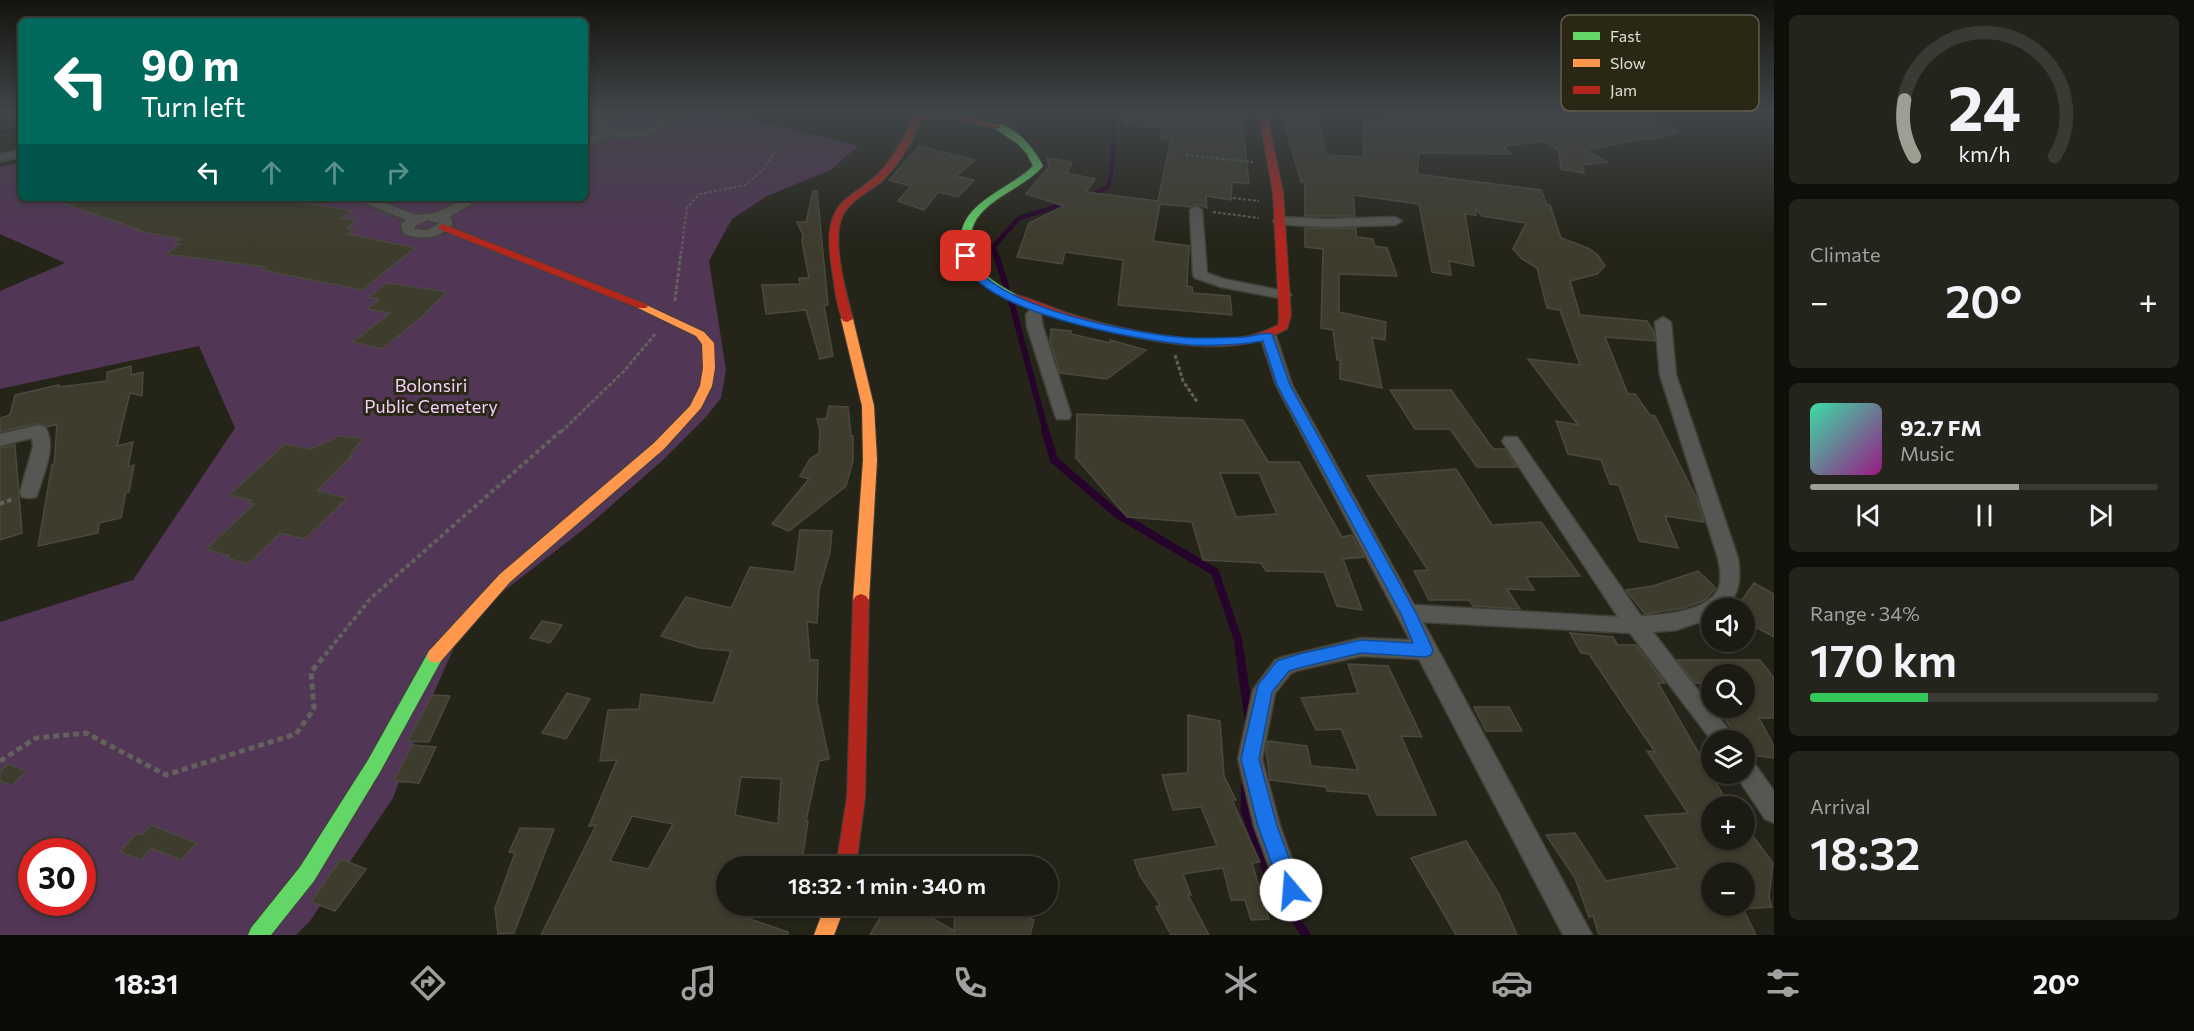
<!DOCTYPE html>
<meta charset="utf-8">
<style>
body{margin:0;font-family:Commissioner,sans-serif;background:#25241c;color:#f1f3f6;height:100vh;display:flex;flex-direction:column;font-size:22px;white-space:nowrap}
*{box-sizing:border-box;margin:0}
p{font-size:20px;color:#a0a1a0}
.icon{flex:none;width:33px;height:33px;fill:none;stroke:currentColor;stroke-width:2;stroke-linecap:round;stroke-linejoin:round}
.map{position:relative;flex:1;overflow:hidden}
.panel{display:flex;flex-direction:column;gap:15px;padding:15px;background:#0f0f0a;width:420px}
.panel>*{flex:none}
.banner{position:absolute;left:18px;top:18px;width:570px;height:183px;border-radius:9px;box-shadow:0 3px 9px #0003,0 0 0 2px #3a3933;background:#00695c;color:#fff;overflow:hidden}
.controls{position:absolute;left:1701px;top:598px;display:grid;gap:12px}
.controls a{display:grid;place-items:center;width:54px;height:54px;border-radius:50%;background:#1c1b13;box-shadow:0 3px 9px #0003,0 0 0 2px #3a3933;font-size:30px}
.speed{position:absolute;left:18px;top:838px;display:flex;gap:12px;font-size:30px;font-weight:700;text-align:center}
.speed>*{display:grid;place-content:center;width:78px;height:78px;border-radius:50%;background:#1c1b13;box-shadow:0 3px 9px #0003,0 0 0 2px #3a3933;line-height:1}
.speed .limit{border:9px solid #d22;background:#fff;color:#111}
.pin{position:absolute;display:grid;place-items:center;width:51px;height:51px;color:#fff;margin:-26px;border-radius:12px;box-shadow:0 3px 9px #0006}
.me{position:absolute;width:66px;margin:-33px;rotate:342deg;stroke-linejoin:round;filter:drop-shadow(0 0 4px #0008)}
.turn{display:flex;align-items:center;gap:21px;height:126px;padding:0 24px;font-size:27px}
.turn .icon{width:78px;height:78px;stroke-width:2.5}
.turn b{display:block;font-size:42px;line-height:51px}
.lanes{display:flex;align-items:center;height:57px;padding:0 24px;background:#0003;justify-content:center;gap:30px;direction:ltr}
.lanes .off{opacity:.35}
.big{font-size:45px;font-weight:600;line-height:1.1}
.panel .tile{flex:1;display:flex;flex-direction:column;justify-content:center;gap:9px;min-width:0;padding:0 21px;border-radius:9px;background:#25241c}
.panel .dial{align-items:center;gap:0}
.dial svg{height:156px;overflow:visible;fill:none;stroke:#3a3933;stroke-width:7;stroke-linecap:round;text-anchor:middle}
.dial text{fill:#f1f3f6;stroke:none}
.song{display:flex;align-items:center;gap:18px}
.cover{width:72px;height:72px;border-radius:9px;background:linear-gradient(135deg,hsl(160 70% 55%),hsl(310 70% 35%))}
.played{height:6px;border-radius:3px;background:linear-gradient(90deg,#9f9e92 60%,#3a3933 60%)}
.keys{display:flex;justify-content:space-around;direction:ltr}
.heat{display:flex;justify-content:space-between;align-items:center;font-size:33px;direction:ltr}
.charge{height:9px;border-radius:4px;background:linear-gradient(90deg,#34c759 34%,#3a3933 0)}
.trip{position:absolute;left:716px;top:856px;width:342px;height:60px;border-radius:30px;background:#1c1b13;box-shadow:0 3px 9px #0003,0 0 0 2px #3a3933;font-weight:600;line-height:60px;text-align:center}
.dock{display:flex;height:96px;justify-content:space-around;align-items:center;background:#0b0b08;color:#a0a1a0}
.dock .icon{width:42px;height:42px}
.dock .current{color:#9f9e92}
.dock b{font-size:27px;color:#f1f3f6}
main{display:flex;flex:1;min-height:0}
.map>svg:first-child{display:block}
</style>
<main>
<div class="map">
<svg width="1774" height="935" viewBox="0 0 1774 935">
<rect width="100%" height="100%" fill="#252419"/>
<!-- green -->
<path fill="#523656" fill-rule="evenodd" d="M585,111H717L858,146L831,170L767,196L732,219L709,261L726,370L721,398L706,417L663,460L589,525L505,590L461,632L427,708L393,798L310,921L296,935H0V622L133,580L235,428L199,346L0,389V291L65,263L0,234V167L21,162V198H585ZM32,852H82V903H32Z"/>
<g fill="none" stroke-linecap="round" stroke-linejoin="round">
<!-- stream-far3 -->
<path stroke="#25032a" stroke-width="4.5" d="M0,132L21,129
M1089,197L1108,187L1112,167L1115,111
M995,254L993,247L1019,218L1069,203"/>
<!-- stream-far2 -->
<path stroke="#25032a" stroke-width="6" d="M995,252L1007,289
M1011,301L1046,432"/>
<!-- stream-far1 -->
<path stroke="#25032a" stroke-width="8" d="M1045,430L1054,460L1117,514L1215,572L1238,640L1240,655"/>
<!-- stream -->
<path stroke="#25032a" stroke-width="9" d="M1240,654L1249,719
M1246,784L1245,810L1270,880L1283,900
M1291,912L1306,935"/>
</g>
<!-- building -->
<path fill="#3e3c2c" stroke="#4a4940" stroke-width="1.5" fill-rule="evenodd" d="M1125,111H1241L1249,184L1232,182L1231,200L1206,196L1207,208L1197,204L1191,207L1160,204L1153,241L1189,246L1187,286L1192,287L1193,293L1230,296L1232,315L1118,305L1123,260L1065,252L1062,264L1017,257L1029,223L1064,206L1026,194L1049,167L1047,158L1072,162L1067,173L1095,179L1086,192L1158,201L1171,139L1161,138L1162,128L1125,124Z
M1433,111H1532L1544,117L1584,111H1637L1679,132L1651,140L1647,138L1586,150L1607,162L1583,165L1584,173L1561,169L1559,150L1544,141L1503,146L1511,154L1419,153L1417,174L1541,190L1547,205H1550L1561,238L1588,248L1598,255L1605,266L1597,274L1570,281L1580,315L1647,321L1654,332L1655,341L1605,337L1628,394H1635L1650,415L1655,416L1698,501L1704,522L1665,516L1678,548L1639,541L1619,485L1610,484L1601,460L1568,454L1556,421L1578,425L1528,359L1580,365L1560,310L1547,308L1537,268L1522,259L1513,249L1526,223L1482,216L1475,208L1476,215L1465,214L1474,266L1449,261L1451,275L1432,272L1419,204L1353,195L1355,216H1305V183L1301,182L1281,112L1317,116L1326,155L1364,157L1363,121L1442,118Z
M919,146L975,160L956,176L974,180L958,197L938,192L924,210L898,201L911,186L889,180Z
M813,191H817L828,305H824L833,356L820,359L806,310L766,314L762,285L800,284L799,278H809L802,242L803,235L797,222H806Z
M56,198H306L300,202L352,211L341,219L356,220L347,228L355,230L348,234L415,248L362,290L262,270L266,267L166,254L180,244L174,243L181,239L135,230L138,229L56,201Z
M1305,228H1356V237L1373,239L1375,246L1387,248L1397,276L1339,274V312L1386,322L1385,340L1372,338L1382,388L1340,379V360H1337L1333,330L1321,328L1323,249L1305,247Z
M387,283L447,292L426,312H428L382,349L353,342L390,313L368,309L379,299L369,297Z
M1051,329L1071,331V334L1110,343V340L1146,350L1107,379L1060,373L1050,341Z
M131,366V375L143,372L142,396L130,393L117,446L133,442L128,467L134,465L129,492H126L121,518L99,523L98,533L38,546L52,465L54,464L57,424L47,427L38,423L0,432V418L10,415L15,395L59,385V387L107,381V372Z
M1390,390H1451L1493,449H1505L1517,467H1477L1450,429H1415Z
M829,406L848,407L851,436H853V461L846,486L789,531L772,524L809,479L800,476L810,459L819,453L820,431L817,419H826Z
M1077,414L1243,420L1268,462H1299L1342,537L1352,535L1364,557L1343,559L1362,610L1337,606L1324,572L1266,571L1261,563L1203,560L1192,522L1127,517L1076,458ZM1220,473H1259L1277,514L1236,517Z
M340,436L363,438L349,456H352L317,491L347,498L305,539L280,533L248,564L227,558L230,556L206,549L254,504L248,502L251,500L229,495L285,444L311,449Z
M15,445L22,533L0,540V448Z
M1456,469L1492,525L1541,522L1580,576L1526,577L1534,590L1507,589L1520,609L1473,606L1469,600H1429L1414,571L1428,570L1367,476Z
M800,530L832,531L830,552L819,590L817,623L807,622L810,660H818L817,702L829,759L819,761L806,821H808L801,867H726V906H745L741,916L788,932V935H541L596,825L589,826L617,760L600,761L608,710L639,709L641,694L713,703L731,651L699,648L661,636L686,597L731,608L750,567L793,572L795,570ZM741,777L781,779L778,824L735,815ZM632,816L673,824L648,869L610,861Z
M1698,571L1716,588L1705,600L1684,608L1645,614L1626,590L1653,586Z
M1754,583L1774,594V637L1744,621V609H1728L1733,603L1737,607Z
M542,621L562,625L550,643L530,638Z
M1570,633L1613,637L1618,645H1636L1665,683H1658L1730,807H1712V840H1744V824L1773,863L1769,897L1772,907L1743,909L1756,935H1599L1593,916L1589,917L1575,878L1546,835L1575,833L1606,881L1678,868L1645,816L1688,813L1647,751L1655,752L1589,654L1581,653ZM1712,873H1744V906H1712Z
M1677,660H1760L1774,678V718H1759L1774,746V758L1744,754V741H1739L1718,708H1744V675H1712V699L1700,683H1695Z
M1348,664L1388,666L1422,737L1401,736L1436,815H1377L1368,794L1327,791L1326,787L1270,780L1266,751L1268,741L1307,746L1311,766L1358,770L1341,729L1316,730L1301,698L1358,693Z
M567,693L590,699L566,739L542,733Z
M432,695L450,696L429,742L408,741Z
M1474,707H1509L1522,731H1486Z
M1188,715L1220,721L1224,776L1236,800H1232L1260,862L1252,863L1269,919L1251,920L1245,900H1231L1223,868L1183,874L1191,895H1188L1209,935H1171L1156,907L1160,905L1140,876L1134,860L1217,846L1201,807L1173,810L1162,775L1188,773Z
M412,745L436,747L419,783L394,781Z
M8,764L26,771L12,785L0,781V772Z
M151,825L197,843L181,860L151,848L141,860L120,852L137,833L142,835Z
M520,828L554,829L514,933L498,934L495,908L515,853L509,852Z
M1466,841L1499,894L1517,935H1456L1411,858Z
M341,859L366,869L335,911L311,902Z
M887,906H912L954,931L955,906H997L1034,920L1030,935H870Z"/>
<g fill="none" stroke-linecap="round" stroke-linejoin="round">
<!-- street casing -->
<g stroke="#424138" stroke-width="3">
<path id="street" d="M604,111H617L606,120L605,125C621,136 648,134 660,119L657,111H668L672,119L665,127L648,135L624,139L609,136L585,146V139L600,132L593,126L597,116Z
M21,149V157L0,162V154Z
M353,198H371L416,215L436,213L467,198H483L450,216L453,224C440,239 421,240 404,234L401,225L406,220ZM428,220L439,223L428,230L415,229V226Z
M1196,206L1202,210L1207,273L1224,279L1289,292L1291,295L1289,298L1284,299L1221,287L1195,278L1193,275L1190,210Z
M1280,217L1327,219L1395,217L1402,221L1395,225L1327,227L1275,224L1273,221L1275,218Z
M1038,305L1045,309L1041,315L1043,327L1071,415L1069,419H1057L1055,415L1027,327L1026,315L1033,306Z
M1663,317L1671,322L1676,375L1738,558C1741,578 1740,593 1725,609H1712V618L1676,630L1653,632L1737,741H1712L1630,633L1423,622L1592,935H1563L1419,659L1361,656L1299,670L1291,673L1275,693L1262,759L1280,826L1309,906L1305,915L1296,919L1287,915L1254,826L1238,759L1253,690L1275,660L1283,657L1361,638L1410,640L1276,385L1260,336L1268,331L1276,336L1292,385L1414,605L1618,617L1502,441L1505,437H1517L1641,616C1663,615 1710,612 1719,587C1722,578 1720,567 1718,558L1660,375L1655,322Z
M39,425L45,427C57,446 44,472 38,492L36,497L29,498L22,497L20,492L33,447L32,438L0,446V434Z
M1744,757L1752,760L1774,791V823L1765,819L1735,774H1744Z"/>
</g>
<!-- fast casing -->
<g stroke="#424138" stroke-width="2">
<path id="fast" d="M994,124C1014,123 1035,149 1043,166C1019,194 965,203 971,247C975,272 996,284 1017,295V299C1004,302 986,287 977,278C968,269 962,259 961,246C956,203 1008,191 1033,166L1027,154L1018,144L994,128Z
M435,649L441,651L443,656L441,661L380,772L314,881L271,935H248L251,928L300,867L368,760L429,651Z"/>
</g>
<!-- slow casing -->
<g stroke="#424138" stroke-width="2">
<path id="slow" d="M642,303L704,332L714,343L715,368L712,386L701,408L664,449L510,582L441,661L435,663L429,661L427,656L429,651L500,574L654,443L690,406L700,386L703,368L702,344L696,336L638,308L636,306Z
M847,316L853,319L874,406L877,460L869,600L866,604L861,606L856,604L853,600L863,460L862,406L841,319Z
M825,906H845L834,935H814Z"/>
</g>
<!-- jam casing -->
<g stroke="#424138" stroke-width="2">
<path id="jam" d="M1258,111H1266L1283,192L1291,315L1287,329C1279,333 1270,337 1261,340C1195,361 1072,325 1009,299V295L1013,294C1034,299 1053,309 1074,315C1122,330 1208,349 1256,334C1264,332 1271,328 1278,325L1279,315L1273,192Z
M915,114L958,115L1001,126L997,129L958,119H921C914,141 898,165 882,181C867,194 845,202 840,223C834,250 846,292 853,319L847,322L843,321C837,308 835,291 833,276C829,250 823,218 846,199C857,190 869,183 879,173C895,156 905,135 915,114Z
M443,224L646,304L648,306L646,308H638L439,229L438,227Z
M861,594L866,596L869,600L865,797L856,867H836L847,797L853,600L856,596Z"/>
</g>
<!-- path-far3 -->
<path stroke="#62615c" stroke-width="2" stroke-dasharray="3 2" stroke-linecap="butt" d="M1186,155L1253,162
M1233,198L1259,201
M1213,212L1259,218
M681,254L687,207L700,194L745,185L761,172L781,144"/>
<!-- path-far2 -->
<path stroke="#62615c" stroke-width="3" stroke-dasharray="4 2" stroke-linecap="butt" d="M675,301L681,252
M1175,355L1183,381L1198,403
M561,432L624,371L656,333"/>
<!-- path-far1 -->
<path stroke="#62615c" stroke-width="4" stroke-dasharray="4.5 3" stroke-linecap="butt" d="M0,504L13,499
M325,655L371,598L562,430"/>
<!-- path -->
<path stroke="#62615c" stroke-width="5" stroke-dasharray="6 4" stroke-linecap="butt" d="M0,761L36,738L86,733L166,775L296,734L314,709L311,672L326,654"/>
<!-- street -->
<use href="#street" fill="#565652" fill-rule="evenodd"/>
<!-- fast -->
<use href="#fast" fill="#63d668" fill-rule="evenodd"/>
<!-- slow -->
<use href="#slow" fill="#ff974d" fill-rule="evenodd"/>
<!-- jam -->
<use href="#jam" fill="#b3261e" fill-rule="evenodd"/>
</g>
<!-- sky -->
<linearGradient id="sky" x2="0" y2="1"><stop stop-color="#14140e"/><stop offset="0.46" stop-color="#404549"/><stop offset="1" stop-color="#404549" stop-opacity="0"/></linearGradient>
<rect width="1774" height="242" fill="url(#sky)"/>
<!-- route -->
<path fill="#1a73e8" stroke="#114b97" stroke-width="1.5" d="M966,253L971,256C983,307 1148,337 1195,338C1211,338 1228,338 1245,337C1254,336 1263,332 1272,334L1290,385L1416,613L1433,650L1431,655L1425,657L1361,653L1299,668L1289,671L1272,692L1259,759L1277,826L1301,890L1298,897L1291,900L1284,897L1281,890L1258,826L1241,759L1258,685L1277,661L1299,654L1361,640L1413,643L1401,614L1277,385L1263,341C1240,345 1214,346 1190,345C1139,340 974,313 961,256Z"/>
<g text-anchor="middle" stroke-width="6" stroke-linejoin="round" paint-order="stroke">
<!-- park labels -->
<g font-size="18" fill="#f5cffd" stroke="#2a2714">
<text x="431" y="392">Bolonsiri<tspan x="431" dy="21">Public Cemetery</tspan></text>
</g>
</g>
<!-- legend -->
<rect x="1561" y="15" width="198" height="96" rx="9" fill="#2a2714" stroke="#615e4d" stroke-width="1.5"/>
<rect x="1573" y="32" width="27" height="8" fill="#63d668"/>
<rect x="1573" y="59" width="27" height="8" fill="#ff974d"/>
<rect x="1573" y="86" width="27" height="8" fill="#b3261e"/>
<g font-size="16" fill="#e1dfd3">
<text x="1610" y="42">Fast</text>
<text x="1610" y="69">Slow</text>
<text x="1610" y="96">Jam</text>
</g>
</svg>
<div class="controls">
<a><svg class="icon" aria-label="sound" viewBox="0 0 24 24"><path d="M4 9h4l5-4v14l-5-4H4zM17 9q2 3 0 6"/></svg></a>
<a><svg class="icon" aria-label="search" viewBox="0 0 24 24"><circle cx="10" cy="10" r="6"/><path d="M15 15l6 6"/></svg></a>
<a><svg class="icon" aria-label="layers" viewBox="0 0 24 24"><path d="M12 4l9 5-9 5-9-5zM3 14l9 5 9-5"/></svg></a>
<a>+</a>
<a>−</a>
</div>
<div class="speed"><div class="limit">30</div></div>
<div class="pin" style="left:966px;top:256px;background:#d93025"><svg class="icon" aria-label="arrive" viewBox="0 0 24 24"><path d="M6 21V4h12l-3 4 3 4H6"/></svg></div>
<svg class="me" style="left:1291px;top:890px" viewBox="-20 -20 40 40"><circle r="19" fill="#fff"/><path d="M0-13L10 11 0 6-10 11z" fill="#1a73e8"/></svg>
<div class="trip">18:32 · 1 min · 340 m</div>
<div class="banner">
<div class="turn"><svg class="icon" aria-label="left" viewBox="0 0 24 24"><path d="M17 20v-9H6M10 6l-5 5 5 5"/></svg><div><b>90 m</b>Turn left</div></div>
<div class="lanes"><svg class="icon" aria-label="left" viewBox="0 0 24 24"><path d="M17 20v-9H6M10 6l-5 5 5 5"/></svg><svg class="icon off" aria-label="ahead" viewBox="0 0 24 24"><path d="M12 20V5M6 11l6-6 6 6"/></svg><svg class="icon off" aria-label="ahead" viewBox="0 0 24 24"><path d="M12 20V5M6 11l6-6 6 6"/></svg><svg class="icon off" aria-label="right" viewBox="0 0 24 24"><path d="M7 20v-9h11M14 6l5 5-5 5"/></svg></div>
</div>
</div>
<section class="panel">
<div class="tile dial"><svg viewBox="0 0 100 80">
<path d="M14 69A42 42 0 1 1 86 69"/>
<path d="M14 69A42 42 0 0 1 9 40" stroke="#9f9e92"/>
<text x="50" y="56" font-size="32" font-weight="700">24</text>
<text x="50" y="72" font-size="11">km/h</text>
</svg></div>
<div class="tile"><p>Climate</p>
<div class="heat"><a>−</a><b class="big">20°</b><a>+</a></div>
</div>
<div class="tile">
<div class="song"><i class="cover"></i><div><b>92.7 FM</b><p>Music</p></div></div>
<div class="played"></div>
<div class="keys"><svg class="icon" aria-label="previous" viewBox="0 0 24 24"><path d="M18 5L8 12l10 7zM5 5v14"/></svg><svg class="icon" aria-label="pause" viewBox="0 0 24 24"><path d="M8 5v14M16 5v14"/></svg><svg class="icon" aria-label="next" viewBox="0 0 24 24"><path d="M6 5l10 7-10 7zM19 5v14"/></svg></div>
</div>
<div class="tile"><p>Range · 34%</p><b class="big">170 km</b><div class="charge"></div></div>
<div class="tile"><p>Arrival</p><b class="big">18:32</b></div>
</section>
</main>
<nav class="dock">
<b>18:31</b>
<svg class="icon current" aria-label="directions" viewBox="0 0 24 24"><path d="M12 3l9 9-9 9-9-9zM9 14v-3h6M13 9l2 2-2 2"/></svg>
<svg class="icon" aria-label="music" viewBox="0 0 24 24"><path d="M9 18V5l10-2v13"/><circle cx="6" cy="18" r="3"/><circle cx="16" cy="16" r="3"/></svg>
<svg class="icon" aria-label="phone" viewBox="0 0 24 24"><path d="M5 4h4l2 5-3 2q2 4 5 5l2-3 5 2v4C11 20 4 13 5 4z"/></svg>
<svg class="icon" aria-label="climate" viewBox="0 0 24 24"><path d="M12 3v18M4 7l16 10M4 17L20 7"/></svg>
<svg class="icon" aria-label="car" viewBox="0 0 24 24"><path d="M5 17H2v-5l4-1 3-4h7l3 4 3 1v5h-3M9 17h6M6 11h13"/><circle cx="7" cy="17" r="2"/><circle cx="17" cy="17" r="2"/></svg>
<svg class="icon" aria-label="filters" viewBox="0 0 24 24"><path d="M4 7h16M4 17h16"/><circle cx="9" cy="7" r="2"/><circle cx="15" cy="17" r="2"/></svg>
<b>20°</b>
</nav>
